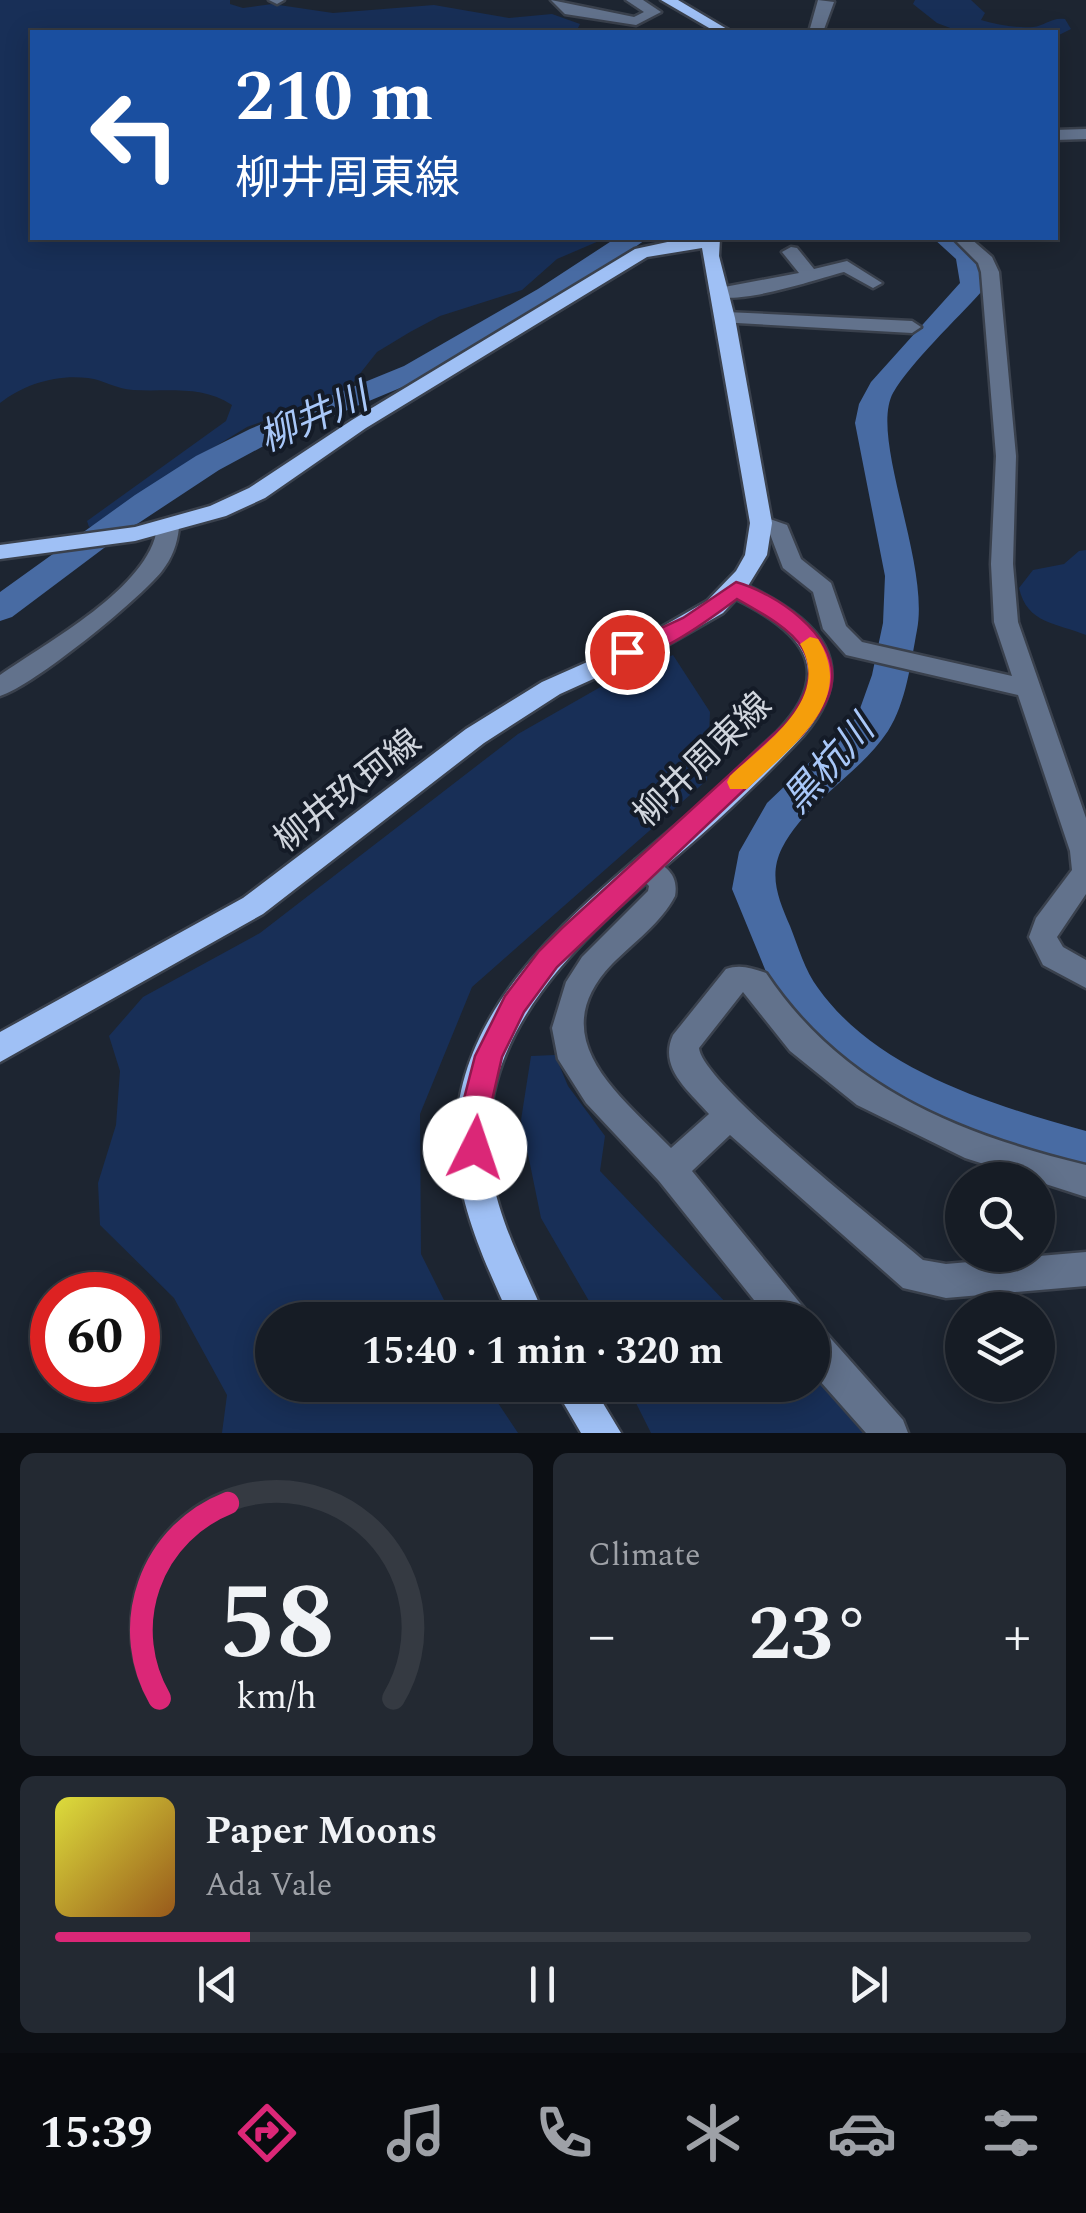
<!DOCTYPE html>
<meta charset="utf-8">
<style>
body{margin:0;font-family:Spectral,"Noto Sans JP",serif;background:#232932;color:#f1f3f6;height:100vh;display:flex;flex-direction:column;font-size:38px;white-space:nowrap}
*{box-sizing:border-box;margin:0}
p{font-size:32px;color:#9ea1a7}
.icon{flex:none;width:55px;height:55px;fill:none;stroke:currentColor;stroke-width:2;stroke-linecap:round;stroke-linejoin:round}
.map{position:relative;height:1433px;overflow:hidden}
.drawer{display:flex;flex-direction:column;gap:20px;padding:20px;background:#0c0f14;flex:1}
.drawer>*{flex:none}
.guide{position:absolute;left:30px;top:30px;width:1028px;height:210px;border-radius:0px;box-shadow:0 5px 25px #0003,0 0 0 2px #353a42;background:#1a4fa0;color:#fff;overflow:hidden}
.buttons{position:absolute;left:945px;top:1162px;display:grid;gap:20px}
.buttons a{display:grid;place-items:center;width:110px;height:110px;border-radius:50%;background:#161c25;box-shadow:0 5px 25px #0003,0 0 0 2px #353a42;font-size:50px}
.speed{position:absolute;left:30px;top:1272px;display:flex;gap:20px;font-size:50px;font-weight:700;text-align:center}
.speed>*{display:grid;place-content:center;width:130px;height:130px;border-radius:50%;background:#161c25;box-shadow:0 5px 25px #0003,0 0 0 2px #353a42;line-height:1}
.speed .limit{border:15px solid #d22;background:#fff;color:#111}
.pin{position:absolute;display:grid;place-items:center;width:85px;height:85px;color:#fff;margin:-42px;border:5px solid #fff;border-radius:50%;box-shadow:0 2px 10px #0007}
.me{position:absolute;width:110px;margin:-55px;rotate:4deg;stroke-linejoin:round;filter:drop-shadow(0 0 8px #0008)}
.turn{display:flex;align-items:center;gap:35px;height:210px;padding:0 40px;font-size:45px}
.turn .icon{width:130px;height:130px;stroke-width:2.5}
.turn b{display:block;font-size:70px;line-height:85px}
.big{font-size:75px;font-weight:700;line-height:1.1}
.drawer .card{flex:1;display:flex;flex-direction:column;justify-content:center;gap:15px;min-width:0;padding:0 35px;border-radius:15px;background:#232932}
.drawer .dial{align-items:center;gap:0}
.dial svg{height:260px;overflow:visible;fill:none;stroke:#353a42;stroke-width:7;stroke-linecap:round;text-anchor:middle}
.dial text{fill:#f1f3f6;stroke:none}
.song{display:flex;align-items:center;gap:30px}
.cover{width:120px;height:120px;border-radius:15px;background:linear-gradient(135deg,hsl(60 70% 55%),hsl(30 70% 35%))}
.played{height:10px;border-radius:5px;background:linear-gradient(90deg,#db2777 20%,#353a42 20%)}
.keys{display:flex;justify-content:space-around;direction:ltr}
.heat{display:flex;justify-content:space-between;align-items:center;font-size:55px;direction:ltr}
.drawer .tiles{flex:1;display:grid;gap:20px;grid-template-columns:1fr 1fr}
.card:last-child{grid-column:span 2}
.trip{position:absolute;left:255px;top:1302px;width:575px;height:100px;border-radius:50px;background:#161c25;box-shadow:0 5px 25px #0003,0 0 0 2px #353a42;font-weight:700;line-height:100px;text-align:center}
.tab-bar{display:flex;height:160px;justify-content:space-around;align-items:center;background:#090b0f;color:#9ea1a7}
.tab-bar .icon{width:70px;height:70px}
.tab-bar .selected{color:#db2777}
.tab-bar b{font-size:45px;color:#f1f3f6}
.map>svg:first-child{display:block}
</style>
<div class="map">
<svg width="1086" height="1433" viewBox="0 0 1086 1433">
<rect width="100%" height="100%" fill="#1d2531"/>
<!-- green -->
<path fill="#182f57" d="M0,0H230V4L243,8L272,4L333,13L434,5L509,18L552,14L580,24L576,32H32V238H606L557,259L522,290L440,316L410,332L377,352L347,390L247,427L193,460L105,523L89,527L87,521L226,421L232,405C202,385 168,392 133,390C116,389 104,380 88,378C57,374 24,384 0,403Z
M915,0H971L985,13L981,20C998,25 1015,28 1033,27C1045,26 1051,17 1065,19L1071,29L1055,37V32H961L937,23L913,4Z
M1086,550V635C1057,623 1027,624 1019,588L1033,570L1064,564L1079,551Z
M673,655L710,712L707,780L472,987L420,1114L421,1254L454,1320H272V1385H486L518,1433H222L227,1395L174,1298L100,1225L98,1183L116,1125L120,1071L109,1036L143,997L260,933L518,734L604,685Z
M555,1055L568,1086L605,1136L600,1171L732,1309L752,1320H600L541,1218L521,1120L531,1056Z
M813,1369L871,1433H651L627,1385H812Z"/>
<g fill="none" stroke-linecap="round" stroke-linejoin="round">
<!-- river -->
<path fill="#486ba3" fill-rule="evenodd" d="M616,238H648L575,289L424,378L271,442L219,470L128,530L12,617L0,621V592L135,495L196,456L250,429L404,366L538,289Z
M933,238H962C979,251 994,270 982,291C957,319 911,362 893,393C869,437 930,563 917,630C911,662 906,703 888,731C859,775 807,800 782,848C768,876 779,900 790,926C798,946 805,971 818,988C877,1071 993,1105 1086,1131V1177L988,1147L891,1102L826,1061L783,1013L732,889L739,852L767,803L857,717L872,675L883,623L885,576L855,423L859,404L871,382L960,283L956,259Z"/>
<!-- minor casing -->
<g stroke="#3a414d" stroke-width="5">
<path id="minor" d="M269,0H284L277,4Z
M551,0L634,17L644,12L626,0H643L661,12L636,25L565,14Z
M818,0L834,2L823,32H809Z
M1086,129V139L1055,140V130Z
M953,238H970L992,257L999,272L1016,456L1013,564L1018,622L1086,818V894L1057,937L1063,947L1086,960V988L1043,965L1029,937L1036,918L1072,870L1070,851L1018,695L846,655L823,629L813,592L783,568L770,534L750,523L761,516L787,525L801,559L831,583L846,626L862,642L1012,676L994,622L991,564L996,456L981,272L978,263Z
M791,247L797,248L814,269L847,261L882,283L873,288L844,272C817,279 730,309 710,293L719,288L799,273L782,252Z
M726,312L912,321L921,327L912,333L719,322V314Z
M168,521L179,528C177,545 172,558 162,571C139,600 33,686 0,696V675C46,643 150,587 157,528Z
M645,857C665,864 679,874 675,896C662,922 632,944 612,964C541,1038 620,1095 671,1148L709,1114C689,1091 658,1068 673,1035L726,969C740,964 752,968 766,973C842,1087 958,1134 1086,1165V1197L965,1158L857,1105L790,1051L743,992L699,1048C702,1084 886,1228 923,1260L946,1264L1086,1252V1286L946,1298L903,1288L730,1135L692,1171L804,1308L809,1320H770L659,1181L586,1103L558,1059L552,1028L566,982L582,957L648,891L649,886L631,868L635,860Z
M812,1328L825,1332L903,1420L908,1433H866L812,1372Z"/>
</g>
<!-- major casing -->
<g stroke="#3a414d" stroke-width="5">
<path id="major" d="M661,0H678L732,32H716Z
M686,238H720L719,256L735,318L772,523L767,555L748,586C817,619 864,663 804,735C771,770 736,804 700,836C602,922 469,1022 491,1170C499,1224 526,1270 546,1320H511C486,1265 459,1208 456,1147C451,1002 585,904 682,820C715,792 745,761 777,732C838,670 801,631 736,599L723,613L662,648L560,694L484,743L263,914L0,1062V1032L243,898L466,729L542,682L646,636L707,601L736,571L745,555L750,523L702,248L647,257L366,428L265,498L226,516L135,541L0,559V545L135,527L210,506L249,488L352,420L635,249Z
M553,1385H592L621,1433H581Z"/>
</g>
<!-- minor -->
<use href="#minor" fill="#62728c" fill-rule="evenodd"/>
<!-- major -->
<use href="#major" fill="#9fc0f5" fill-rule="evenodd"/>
</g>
<!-- route -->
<path fill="#db2777" stroke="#8e194d" stroke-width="2.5" d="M736,582C775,593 837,634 832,681C830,703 815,718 802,735L557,967L524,1012L502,1057L488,1118L489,1148L485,1158L475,1162L464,1158L459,1118L475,1056L505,996L539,951L562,928L786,723C838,657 794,631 737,599C714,616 648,666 620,658L616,652L620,647L683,618Z"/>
<!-- slow -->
<path fill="#f59e0b" d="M810,637L818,639C858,702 789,748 747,789H730L727,782L730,776C766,742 832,699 800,644Z"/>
<g text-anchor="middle" stroke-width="8" stroke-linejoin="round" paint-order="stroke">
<!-- street labels -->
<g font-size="35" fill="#d0d5dd" stroke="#141b27">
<text transform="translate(702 759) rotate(-44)" y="12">柳井周東線</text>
<text transform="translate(347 790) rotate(-38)" y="12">柳井玖珂線</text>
</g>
<!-- water labels -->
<g font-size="38" font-style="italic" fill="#a8c7f8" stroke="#141b27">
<text transform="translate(313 417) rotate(-24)" y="13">柳井川</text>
<text transform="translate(828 764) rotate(-48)" y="13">黒杭川</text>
</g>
</g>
</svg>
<div class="buttons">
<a><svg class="icon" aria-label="search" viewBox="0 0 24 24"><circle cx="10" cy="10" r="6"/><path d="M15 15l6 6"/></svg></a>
<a><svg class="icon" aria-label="layers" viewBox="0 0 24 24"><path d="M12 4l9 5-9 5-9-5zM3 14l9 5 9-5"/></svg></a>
</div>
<div class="speed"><div class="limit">60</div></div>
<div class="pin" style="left:627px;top:652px;background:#d93025"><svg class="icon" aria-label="arrive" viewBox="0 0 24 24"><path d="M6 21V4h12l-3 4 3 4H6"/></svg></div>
<svg class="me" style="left:475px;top:1148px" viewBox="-20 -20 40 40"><circle r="19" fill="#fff"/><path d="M0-13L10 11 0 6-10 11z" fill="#db2777"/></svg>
<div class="trip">15:40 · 1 min · 320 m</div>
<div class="guide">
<div class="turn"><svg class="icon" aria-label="left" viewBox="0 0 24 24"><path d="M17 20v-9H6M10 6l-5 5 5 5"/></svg><div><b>210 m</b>柳井周東線</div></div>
</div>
</div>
<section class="drawer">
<div class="tiles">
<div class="card dial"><svg viewBox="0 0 100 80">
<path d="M14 69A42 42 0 1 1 86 69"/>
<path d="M14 69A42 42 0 0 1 35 9" stroke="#db2777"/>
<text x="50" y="56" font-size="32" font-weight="700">58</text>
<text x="50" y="72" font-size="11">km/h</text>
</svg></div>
<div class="card"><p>Climate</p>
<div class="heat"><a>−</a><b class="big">23°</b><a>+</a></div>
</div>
<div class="card">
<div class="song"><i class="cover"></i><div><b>Paper Moons</b><p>Ada Vale</p></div></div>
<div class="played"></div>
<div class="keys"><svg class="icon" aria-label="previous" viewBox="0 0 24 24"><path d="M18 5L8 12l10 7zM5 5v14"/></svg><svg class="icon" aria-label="pause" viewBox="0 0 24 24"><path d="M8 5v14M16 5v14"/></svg><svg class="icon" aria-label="next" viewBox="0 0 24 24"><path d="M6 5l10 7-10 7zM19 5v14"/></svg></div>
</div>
</div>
</section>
<nav class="tab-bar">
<b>15:39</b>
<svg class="icon selected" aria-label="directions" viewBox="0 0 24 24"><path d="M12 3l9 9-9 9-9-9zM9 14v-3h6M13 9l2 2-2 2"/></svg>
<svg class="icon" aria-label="music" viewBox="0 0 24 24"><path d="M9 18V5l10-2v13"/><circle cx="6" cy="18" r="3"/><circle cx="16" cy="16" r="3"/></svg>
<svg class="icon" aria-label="phone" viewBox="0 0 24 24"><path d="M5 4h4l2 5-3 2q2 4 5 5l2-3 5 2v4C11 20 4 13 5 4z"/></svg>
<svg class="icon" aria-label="climate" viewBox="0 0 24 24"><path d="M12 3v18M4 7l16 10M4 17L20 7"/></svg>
<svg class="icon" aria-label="car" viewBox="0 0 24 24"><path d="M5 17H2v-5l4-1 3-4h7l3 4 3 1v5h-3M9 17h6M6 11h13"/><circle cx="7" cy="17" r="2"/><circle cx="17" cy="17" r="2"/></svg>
<svg class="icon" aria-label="filters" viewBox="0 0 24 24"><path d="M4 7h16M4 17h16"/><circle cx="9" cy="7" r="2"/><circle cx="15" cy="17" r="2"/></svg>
</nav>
